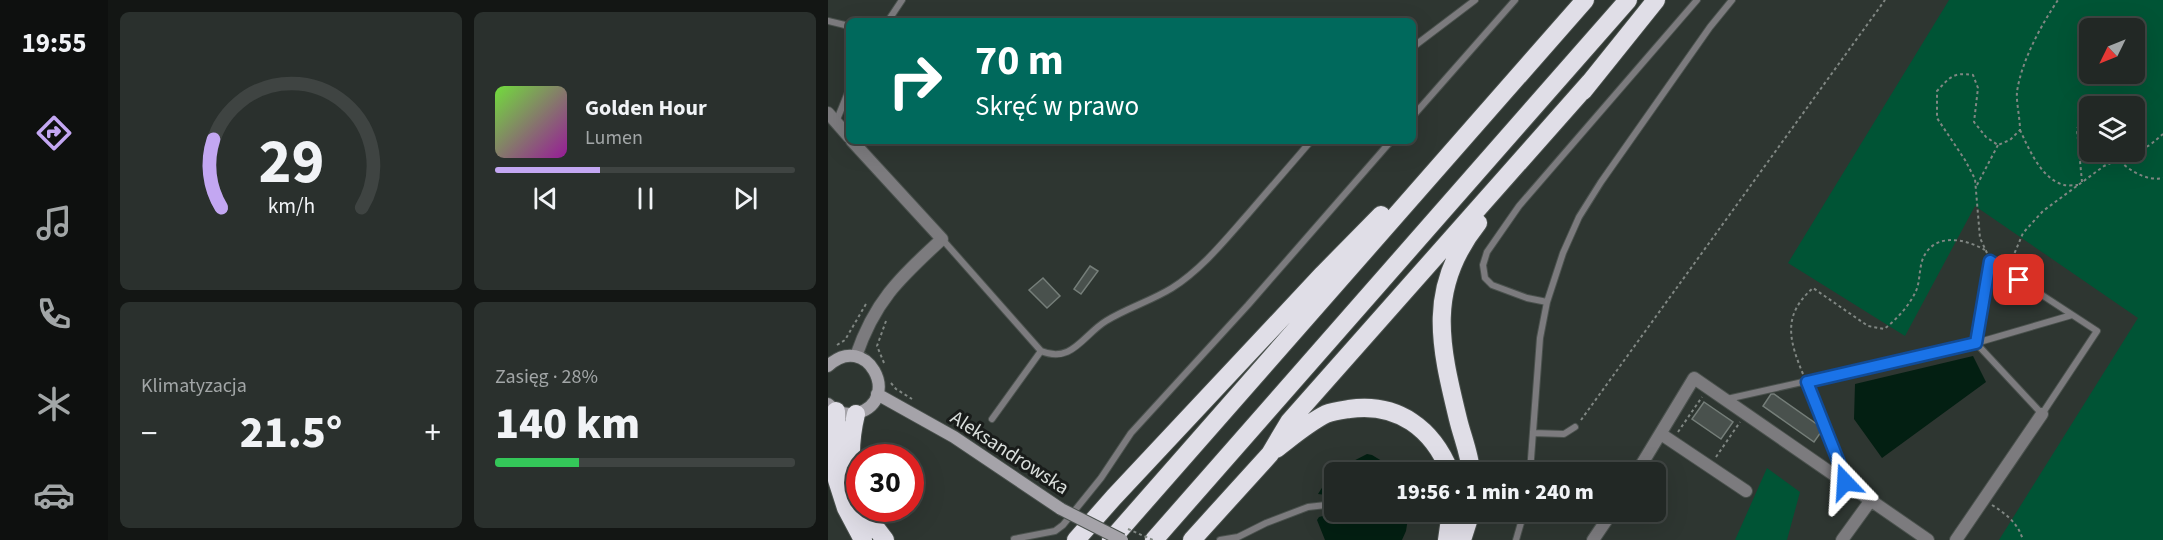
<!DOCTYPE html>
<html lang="pl">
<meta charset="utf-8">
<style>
body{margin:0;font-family:"Source Sans 3",sans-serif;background:#2a302d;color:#f1f3f6;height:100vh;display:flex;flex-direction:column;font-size:22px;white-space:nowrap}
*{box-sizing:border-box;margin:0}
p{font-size:20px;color:#a2a6a7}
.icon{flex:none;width:33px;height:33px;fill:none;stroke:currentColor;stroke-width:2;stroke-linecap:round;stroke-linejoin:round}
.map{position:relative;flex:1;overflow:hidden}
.drawer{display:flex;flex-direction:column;gap:12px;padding:12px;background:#131614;width:720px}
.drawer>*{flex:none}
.guide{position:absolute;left:18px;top:18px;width:570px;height:126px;border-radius:9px;box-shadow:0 6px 24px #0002,0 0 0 2px #3f4442;background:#00695c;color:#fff;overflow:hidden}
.needle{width:39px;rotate:227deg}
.tools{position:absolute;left:1251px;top:18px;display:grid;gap:12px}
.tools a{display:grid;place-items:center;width:66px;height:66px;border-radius:9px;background:#222825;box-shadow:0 6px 24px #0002,0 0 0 2px #3f4442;font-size:30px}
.speed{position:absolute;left:18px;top:444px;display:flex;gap:12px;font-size:30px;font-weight:700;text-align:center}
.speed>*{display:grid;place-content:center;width:78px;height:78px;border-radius:50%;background:#222825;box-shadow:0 6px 24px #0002,0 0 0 2px #3f4442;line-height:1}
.speed .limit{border:9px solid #d22;background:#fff;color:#111}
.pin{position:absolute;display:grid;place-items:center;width:51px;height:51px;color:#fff;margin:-26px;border-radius:12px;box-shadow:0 3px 9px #0006}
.me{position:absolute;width:66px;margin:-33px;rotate:340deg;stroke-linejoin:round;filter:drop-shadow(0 0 4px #0008)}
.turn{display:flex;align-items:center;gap:21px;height:126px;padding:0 30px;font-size:27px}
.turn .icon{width:78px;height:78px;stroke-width:2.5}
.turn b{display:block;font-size:42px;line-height:51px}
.big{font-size:45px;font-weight:800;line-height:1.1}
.drawer .card{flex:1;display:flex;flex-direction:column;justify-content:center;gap:9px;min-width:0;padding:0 21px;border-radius:9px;background:#2a302d}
.drawer .dial{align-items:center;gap:0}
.dial svg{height:156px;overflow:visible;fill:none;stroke:#3f4442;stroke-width:7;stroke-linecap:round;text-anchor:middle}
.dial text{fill:#f1f3f6;stroke:none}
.song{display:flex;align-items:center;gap:18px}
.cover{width:72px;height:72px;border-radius:9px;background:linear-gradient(135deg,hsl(100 70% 55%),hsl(300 70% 35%))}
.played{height:6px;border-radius:3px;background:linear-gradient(90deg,#c3a7f2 35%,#3f4442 35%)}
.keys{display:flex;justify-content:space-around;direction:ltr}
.heat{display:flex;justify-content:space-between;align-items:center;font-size:33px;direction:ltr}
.charge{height:9px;border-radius:4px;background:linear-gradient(90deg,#34c759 28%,#3f4442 0)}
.drawer .tiles{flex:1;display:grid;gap:12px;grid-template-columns:repeat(2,1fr)}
.trip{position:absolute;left:496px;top:462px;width:342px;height:60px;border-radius:9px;background:#222825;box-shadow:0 6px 24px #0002,0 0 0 2px #3f4442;font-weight:800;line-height:60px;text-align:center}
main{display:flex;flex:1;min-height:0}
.tab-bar{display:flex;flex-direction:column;width:108px;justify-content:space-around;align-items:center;background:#0e100f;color:#a2a6a7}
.tab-bar .icon{width:42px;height:42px}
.tab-bar .current{color:#c3a7f2}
.tab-bar b{font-size:27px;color:#f1f3f6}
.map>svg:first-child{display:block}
</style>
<main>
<nav class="tab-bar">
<b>19:55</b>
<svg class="icon current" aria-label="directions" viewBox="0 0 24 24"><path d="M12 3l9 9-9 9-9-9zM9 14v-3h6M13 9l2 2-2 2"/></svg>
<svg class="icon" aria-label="music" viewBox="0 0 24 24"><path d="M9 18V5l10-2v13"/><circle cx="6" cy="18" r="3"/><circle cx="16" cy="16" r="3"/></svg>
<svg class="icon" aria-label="phone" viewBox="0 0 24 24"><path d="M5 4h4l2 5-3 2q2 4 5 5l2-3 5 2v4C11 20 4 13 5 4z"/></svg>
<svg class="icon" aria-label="climate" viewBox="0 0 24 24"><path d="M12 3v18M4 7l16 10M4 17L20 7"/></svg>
<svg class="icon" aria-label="car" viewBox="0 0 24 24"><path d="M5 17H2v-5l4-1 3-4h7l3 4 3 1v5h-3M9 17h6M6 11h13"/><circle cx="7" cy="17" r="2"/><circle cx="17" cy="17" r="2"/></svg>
</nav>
<section class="drawer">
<div class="tiles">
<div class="card dial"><svg viewBox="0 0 100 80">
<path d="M14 69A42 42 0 1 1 86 69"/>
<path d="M14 69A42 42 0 0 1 10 34" stroke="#c3a7f2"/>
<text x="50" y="56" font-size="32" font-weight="700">29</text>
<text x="50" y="72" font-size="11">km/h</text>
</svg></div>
<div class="card">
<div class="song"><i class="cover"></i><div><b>Golden Hour</b><p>Lumen</p></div></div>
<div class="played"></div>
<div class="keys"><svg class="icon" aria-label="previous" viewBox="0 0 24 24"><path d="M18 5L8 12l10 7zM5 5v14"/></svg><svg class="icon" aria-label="pause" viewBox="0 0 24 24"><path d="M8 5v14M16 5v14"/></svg><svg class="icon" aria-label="next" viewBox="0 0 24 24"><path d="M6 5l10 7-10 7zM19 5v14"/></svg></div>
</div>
<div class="card"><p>Klimatyzacja</p>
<div class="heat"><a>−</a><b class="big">21.5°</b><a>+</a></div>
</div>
<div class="card"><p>Zasięg · 28%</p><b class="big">140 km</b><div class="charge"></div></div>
</div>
</section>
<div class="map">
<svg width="1335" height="540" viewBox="0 0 1335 540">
<rect width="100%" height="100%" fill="#2e3631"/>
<!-- green -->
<path fill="#005435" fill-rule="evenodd" d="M1121,0H1335V540H1171L1310,318L1147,206L1077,336L960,263ZM1262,28H1306V74H1262ZM1262,106H1306V152H1262Z
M939,468L972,492L959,540H907Z"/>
<!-- water -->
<path fill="#031f12" d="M1145,356L1158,382L1054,458L1026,419L1027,384Z
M539,454L544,455L572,472H507V496L490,494L504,472Z
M510,512H581L578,531L574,540H497L489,520L491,517Z"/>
<!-- building -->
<path fill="#49514d" stroke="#757e79" stroke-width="1.5" d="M262,266L270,271L253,294L246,289Z
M215,278L232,296L219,308L201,290Z
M943,394H946L990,425L993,432L986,442L935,406Z
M876,402L905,422L893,439L864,419Z"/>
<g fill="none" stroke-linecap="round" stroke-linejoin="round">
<!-- lane casing -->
<g stroke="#4a514d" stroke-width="8">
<path id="lane" d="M0,21L21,26
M60,21L74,0
M585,47L647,0
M585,116L687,0
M8,122L21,90
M114,239L213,351C244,364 255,335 278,321C299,308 323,301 344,288C374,269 397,240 420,214C441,190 462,165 483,141
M1162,261L1269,331L1214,414L1148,343Z
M719,302L699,298L664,285L657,278L655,265L659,252L691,206L869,0
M979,382L1017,480
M899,399L1148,343L1244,315
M164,419L213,351
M705,433L736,434L747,427
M702,472L712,338L719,302L735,253L751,217L773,182L882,27L904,0
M186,539L227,531L235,525L273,478L303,433L420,305L563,141
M392,540L410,537L438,523L480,507L507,504
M688,540L696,512"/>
</g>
<!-- street casing -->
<g stroke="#4a514d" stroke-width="14">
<path id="street" d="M0,113L21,137
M24,141L114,239C72,278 47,300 28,356
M833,434L918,491
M809,472L866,378L1100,540
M765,540L784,512
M1014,540L1043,500
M1128,540L1214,414"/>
</g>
<!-- secondary casing -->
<g stroke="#4a514d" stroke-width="14">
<path id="secondary" d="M0,366C38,330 75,399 30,413C18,416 8,412 0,404
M49,394L126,437L233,509"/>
</g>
<!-- highway casing -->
<g stroke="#4a514d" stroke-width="20">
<path id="highway" d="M755,91L828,0
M8,411L9,480L18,508L35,540
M28,414C21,443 20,472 32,500
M448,449C464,437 480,423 498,414C505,411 514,410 521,409C570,402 605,429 622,472
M643,472C642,455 634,436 630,419C612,345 598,288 650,223
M35,508L41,519L57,540
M248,540L286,497L495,274L553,215
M283,540L757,0
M326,540L800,0
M364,540L442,454L461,422L762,82
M619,540L623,512
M634,540L643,512"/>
</g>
<!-- path -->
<path stroke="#808783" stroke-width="2" stroke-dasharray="3 3" stroke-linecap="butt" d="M1192,130C1201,149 1213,179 1236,185C1240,186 1246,185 1250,185
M1284,152C1295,167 1316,182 1335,178
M1254,182L1249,129L1253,122L1262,118
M1149,185L1170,145
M1159,253L1152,238L1147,179L1137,160L1109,118V91C1122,77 1125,72 1145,75L1150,88L1146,122L1158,137L1170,145L1182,140L1192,130C1192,118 1188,101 1189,92C1193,62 1213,25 1230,0
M1182,264L1195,233L1215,211L1276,166L1322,145L1335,134
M9,345L17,340L38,304
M56,363L49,346L58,321
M975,374C961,340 954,315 985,288L1040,326L1056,329C1068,320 1080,307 1087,293C1092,284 1091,271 1094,261C1104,232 1136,238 1157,250
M63,383L68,389L84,399
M753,420L1057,0
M850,432L874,397
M888,457L912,422
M1164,505C1178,514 1190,523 1195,540"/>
<!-- lane -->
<use href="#lane" stroke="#7c7b7e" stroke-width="6"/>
<!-- street -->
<use href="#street" stroke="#7c7b7e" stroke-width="12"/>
<!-- secondary -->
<use href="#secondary" stroke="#a5a3a9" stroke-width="12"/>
<!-- highway -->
<use href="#highway" stroke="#e0dee7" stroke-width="18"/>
<!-- secondary-bridge casing -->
<g stroke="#4a514d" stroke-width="14" stroke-linecap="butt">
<path id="secondary-bridge" d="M233,509L294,540"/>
</g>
<!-- path-bridge -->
<path stroke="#808783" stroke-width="2" stroke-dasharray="3 3" stroke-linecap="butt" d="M300,529L325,540"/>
<!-- secondary-bridge -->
<use href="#secondary-bridge" stroke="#a5a3a9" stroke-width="12"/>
</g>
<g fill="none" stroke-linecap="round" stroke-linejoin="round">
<!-- route casing -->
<g stroke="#114b97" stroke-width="15">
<path id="route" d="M1017,482L1019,483L979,382L1148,343L1162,261L1191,280"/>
</g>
<!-- route -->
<use href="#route" stroke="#1a73e8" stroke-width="10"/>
</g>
<g text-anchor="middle" stroke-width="6" stroke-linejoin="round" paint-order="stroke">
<!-- street labels -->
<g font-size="20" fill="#dbe0dd" stroke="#191c1a">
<text transform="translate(182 452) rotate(33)" y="7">Aleksandrowska</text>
</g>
</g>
</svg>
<div class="tools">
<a><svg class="needle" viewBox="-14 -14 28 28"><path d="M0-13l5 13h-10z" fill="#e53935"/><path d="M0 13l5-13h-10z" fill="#a2a6a7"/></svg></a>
<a><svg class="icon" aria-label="layers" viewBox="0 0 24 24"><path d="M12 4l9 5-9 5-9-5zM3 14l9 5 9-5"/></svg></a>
</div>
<div class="speed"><div class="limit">30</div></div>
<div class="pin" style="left:1191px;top:280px;background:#d93025"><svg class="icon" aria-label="arrive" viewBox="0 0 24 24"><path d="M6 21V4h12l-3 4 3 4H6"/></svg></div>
<svg class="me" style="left:1017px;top:482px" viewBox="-20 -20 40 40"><path d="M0-17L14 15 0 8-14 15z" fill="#1a73e8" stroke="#fff" stroke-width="4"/></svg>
<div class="trip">19:56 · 1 min · 240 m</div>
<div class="guide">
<div class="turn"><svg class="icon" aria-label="right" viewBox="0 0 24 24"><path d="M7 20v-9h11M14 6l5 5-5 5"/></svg><div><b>70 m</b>Skręć w prawo</div></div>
</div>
</div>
</main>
